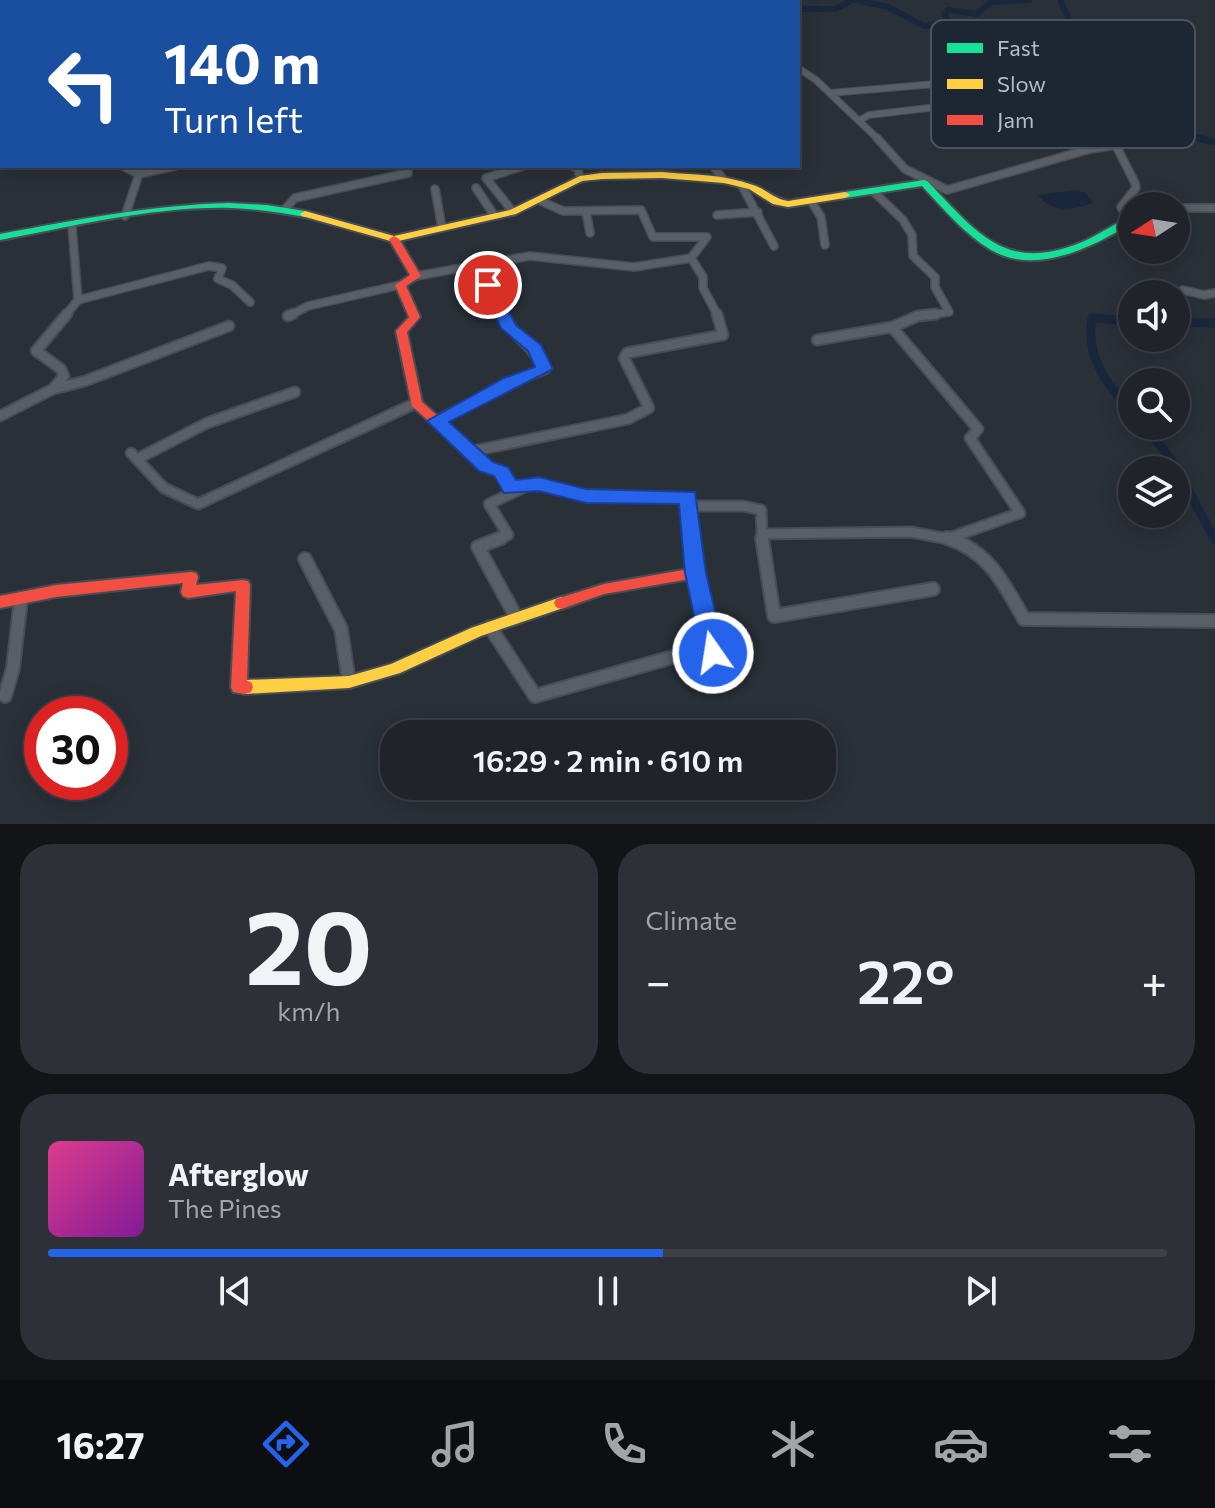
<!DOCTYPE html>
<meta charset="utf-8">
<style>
body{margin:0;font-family:Commissioner,sans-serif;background:#2d3036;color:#f1f3f6;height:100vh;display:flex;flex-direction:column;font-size:30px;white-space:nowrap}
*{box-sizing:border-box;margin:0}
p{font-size:26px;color:#a2a4a8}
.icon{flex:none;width:44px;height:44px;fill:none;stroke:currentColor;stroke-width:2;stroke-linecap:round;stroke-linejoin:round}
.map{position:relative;height:824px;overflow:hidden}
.sheet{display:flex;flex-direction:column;gap:20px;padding:20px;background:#121417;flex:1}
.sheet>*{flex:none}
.top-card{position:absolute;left:0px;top:0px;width:800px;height:168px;box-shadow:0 4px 20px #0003,0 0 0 2px #3d4147;background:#1a4fa0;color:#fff;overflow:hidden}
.needle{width:52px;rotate:258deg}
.tools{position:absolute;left:1118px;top:192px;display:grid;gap:16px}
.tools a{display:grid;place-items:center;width:72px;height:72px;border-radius:50%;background:#20242a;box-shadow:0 4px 20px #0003,0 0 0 2px #3d4147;font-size:40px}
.speed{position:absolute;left:24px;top:696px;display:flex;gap:16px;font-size:40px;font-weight:700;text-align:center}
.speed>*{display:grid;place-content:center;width:104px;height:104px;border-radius:50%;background:#20242a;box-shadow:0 4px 20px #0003,0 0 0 2px #3d4147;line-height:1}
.speed .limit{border:12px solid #d22;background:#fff;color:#111}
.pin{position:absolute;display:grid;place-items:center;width:68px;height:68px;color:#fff;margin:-34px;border:4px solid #fff;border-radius:50%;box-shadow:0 2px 8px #0007}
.me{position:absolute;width:88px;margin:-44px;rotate:347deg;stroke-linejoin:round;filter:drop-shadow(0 0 6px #0008)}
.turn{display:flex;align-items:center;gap:28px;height:168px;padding:0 32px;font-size:36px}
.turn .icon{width:104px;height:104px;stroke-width:2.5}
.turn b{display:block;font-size:56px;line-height:68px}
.big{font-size:60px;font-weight:600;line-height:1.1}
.sheet .widget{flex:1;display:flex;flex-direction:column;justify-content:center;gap:12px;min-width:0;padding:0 28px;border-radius:32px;background:#2d3036}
.sheet .dial{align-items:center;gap:0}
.dial b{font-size:104px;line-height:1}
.song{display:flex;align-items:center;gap:24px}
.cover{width:96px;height:96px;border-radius:12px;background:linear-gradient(135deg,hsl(330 70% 55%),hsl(290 70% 35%))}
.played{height:8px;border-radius:4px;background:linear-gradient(90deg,#2563eb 55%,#3d4147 55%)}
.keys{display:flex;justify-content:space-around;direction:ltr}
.heat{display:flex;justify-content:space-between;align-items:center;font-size:44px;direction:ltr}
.sheet .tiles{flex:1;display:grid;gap:20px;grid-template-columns:1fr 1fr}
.widget:last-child{grid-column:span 2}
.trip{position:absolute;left:380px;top:720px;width:456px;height:80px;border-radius:32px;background:#20242a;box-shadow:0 4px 20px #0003,0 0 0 2px #3d4147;font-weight:600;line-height:80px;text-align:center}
.tab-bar{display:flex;height:128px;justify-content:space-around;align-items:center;background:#0d0e11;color:#a2a4a8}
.tab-bar .icon{width:56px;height:56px}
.tab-bar .active{color:#2563eb}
.tab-bar b{font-size:36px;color:#f1f3f6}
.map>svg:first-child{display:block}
</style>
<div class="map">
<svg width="1215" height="824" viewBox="0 0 1215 824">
<rect width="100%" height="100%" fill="#2a3038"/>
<!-- water -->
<path fill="#19273c" d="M1076,190L1086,193L1093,203C1073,210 1052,214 1038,195Z"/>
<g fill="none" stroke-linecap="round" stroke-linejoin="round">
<!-- canal-far2 -->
<path stroke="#19273c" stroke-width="6" d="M759,0L779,2
M855,0L888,7L924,26L949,22L944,14L948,10L977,14L991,2L1029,0
M1060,0L1076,35L1119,51L1141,97L1174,131L1206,140
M798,9H836L852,0"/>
<!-- canal-far1 -->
<path stroke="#19273c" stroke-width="7" d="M1198,138L1215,142"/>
<!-- canal -->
<path stroke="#19273c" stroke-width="9" d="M1132,321L1092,318C1085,358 1107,384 1132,412
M1176,322L1215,323
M1145,426L1173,462L1215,540"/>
<!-- street-far3 casing -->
<g stroke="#484c55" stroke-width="8">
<path id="street-far3" d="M733,0L738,2
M798,68L816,80L879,140
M830,93L935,84
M1087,96L1111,93
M860,120L869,115L1004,99L1002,94L1029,96L1077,87L1099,110L1113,140"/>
</g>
<!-- street-far2 casing -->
<g stroke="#484c55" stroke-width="10">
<path id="street-far2" d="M877,138L905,169L947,190L1090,149L1116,145
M1112,138L1135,183L1136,188L1121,207L1130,220
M123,166L139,174L125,216
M573,166L578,169L580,179
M713,166L724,180
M139,174L175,166
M741,184L774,246
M476,188L494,215
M435,189L442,228
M875,193L903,220L912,235L913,256L935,277V287L949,312L920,316
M541,201L563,211L641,210L653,237H707L691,258
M811,201L821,217L825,245
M1176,208H1215
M285,209L295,198L408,173L407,166
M586,211L590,233
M513,212L486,178L523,166
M717,215L758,212
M691,258L703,277V288L718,316
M480,262L504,316
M416,276L530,256L634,267L691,258
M1183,290L1204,295L1215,293
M78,300L209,266L222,268L218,279L232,285L250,302
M65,316L78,300L72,226
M289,316L308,306L400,285"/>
</g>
<!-- street-far1 casing -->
<g stroke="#484c55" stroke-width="13">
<path id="street-far1" d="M936,314L918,316L892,327L978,429L970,438L1020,513L952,537
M288,316L293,314
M817,340L892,327
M53,389L85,381L229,326
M0,416L53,389L64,376L61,369L36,351L67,314
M437,421L511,382L545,369C532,344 513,337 503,314
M473,451L628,419L649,408L624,358L627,353L723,335L717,314
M131,453L164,488L198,504L416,403
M137,459L207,423L295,392
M689,506H743L761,510L762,534L911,532L954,540
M762,534V540
M496,540L508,535L489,504L527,486"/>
</g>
<!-- street casing -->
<g stroke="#484c55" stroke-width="16">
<path id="street" d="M501,538L478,547L516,617
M762,538L774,616L933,589
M947,538C989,551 1004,584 1024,619L1215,621
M305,559L341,629L349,682
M490,627L535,696L673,657L713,653L696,573
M5,696L13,668L21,598"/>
</g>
<!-- fast casing -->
<g stroke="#484c55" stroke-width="4">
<path id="fast" d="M924,180L927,181C977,232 1004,274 1082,242C1099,235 1115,223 1132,216V223C1093,247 1036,276 991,250C964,234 943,208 922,186L845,198L840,195L845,192Z
M229,203L267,205L305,211L310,214L305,217C281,213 257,209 232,208C154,206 76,226 0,240V234C76,220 151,205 229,203Z"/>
</g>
<!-- slow casing -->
<g stroke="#484c55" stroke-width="4">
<path id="slow" d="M662,172C692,175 724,174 753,185C766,189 774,199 788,201L845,192L850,195L845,198L788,207L773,204L749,189L724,183L662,178L602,179L582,181L516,214L394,242L302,216L300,214L305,211L394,236L510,210L580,176L602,173Z
M561,597L566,599L568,603L566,607L481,636L400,673L349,688L245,694L239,692L237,687L239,682L245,680L349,676L391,664L471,628Z"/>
</g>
<!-- jam casing -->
<g stroke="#484c55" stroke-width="4">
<path id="jam" d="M394,236L399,239L421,276L406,286L420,317L407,332L422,402L490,463L506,468L515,483L539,480L586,491L693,494L703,573L701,577L604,594L561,609L556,607L554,603L556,599L604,584L689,569L682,502L586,501L539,488L511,493L506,491L496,474L482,469L412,406L396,331L409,317L395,285L410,275L389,239Z
M191,572L196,573L198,577L196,585L243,580L248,581L250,585L247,681L251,682L253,687L251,692L245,694L233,692L231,687L236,591L188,598L183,596L181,592L183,583L56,597L0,608V596L56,585Z"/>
</g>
<!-- street-far3 -->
<use href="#street-far3" stroke="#5a5e66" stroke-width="6"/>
<!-- street-far2 -->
<use href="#street-far2" stroke="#5a5e66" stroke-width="7"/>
<!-- street-far1 -->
<use href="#street-far1" stroke="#5a5e66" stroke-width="9"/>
<!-- street -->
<use href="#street" stroke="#5a5e66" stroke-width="12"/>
<!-- fast -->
<use href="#fast" fill="#16e098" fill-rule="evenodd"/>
<!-- slow -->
<use href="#slow" fill="#ffcf43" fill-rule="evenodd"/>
<!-- jam -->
<use href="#jam" fill="#f24e42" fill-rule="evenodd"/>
</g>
<!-- route -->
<path fill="#2563eb" stroke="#184099" stroke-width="2" d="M482,282H493L516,325L541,345L553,369L449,422L493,462L508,467L516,480L539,477L586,489L695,492L706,573L725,653L722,660H705L702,653L685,573L679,504L586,503L539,491L504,493L494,476L479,471L427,421L504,378L535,367L528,351L501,328L480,285Z"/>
<!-- legend -->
<rect x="931" y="20" width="264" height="128" rx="12" fill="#1d2633" stroke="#4a5360" stroke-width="2"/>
<rect x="947" y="43" width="36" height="10" fill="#16e098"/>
<rect x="947" y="79" width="36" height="10" fill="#ffcf43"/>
<rect x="947" y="115" width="36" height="10" fill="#f24e42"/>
<g font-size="22" fill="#b4bcc9">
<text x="997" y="56">Fast</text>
<text x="997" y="92">Slow</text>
<text x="997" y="128">Jam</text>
</g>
</svg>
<div class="tools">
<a><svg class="needle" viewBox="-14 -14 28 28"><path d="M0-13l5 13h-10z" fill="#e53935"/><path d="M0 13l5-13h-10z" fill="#a2a4a8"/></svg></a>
<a><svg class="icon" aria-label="sound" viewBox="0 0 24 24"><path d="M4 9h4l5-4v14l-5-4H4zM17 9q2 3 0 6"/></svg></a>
<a><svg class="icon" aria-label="search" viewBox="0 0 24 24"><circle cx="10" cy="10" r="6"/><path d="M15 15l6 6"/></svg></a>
<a><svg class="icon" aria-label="layers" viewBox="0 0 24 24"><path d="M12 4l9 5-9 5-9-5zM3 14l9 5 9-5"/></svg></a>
</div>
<div class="speed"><div class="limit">30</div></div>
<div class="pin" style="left:488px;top:285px;background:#d93025"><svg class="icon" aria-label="arrive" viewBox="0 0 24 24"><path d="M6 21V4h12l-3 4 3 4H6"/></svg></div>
<svg class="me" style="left:713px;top:653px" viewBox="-20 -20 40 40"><circle r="17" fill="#2563eb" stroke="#fff" stroke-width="3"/><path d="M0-11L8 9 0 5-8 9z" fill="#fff"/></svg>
<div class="trip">16:29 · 2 min · 610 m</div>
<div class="top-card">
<div class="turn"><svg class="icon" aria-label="left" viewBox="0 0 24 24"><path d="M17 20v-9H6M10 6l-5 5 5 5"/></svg><div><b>140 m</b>Turn left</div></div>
</div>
</div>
<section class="sheet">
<div class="tiles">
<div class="widget dial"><b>20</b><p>km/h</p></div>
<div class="widget"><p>Climate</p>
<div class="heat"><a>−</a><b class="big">22°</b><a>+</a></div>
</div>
<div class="widget">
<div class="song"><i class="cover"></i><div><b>Afterglow</b><p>The Pines</p></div></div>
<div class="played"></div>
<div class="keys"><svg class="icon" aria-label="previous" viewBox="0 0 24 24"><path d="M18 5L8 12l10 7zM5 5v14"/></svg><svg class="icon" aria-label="pause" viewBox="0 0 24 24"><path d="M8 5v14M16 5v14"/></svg><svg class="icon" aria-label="next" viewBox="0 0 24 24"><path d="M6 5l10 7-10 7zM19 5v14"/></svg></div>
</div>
</div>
</section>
<nav class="tab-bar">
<b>16:27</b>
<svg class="icon active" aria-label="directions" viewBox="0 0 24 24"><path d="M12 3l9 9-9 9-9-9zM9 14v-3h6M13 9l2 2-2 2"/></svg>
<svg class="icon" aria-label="music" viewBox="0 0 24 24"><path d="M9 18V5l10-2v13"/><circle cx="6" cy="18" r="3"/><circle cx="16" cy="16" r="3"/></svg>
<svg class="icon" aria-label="phone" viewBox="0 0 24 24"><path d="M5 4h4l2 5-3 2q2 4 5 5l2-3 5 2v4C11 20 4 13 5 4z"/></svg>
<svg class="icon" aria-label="climate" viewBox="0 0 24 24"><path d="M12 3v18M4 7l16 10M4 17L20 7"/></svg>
<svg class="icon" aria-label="car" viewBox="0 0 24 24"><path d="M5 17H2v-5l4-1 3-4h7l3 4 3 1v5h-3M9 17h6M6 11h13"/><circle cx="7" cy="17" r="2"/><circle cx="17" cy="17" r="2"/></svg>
<svg class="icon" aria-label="filters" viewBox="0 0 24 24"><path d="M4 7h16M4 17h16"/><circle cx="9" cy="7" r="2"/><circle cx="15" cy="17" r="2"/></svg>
</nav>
